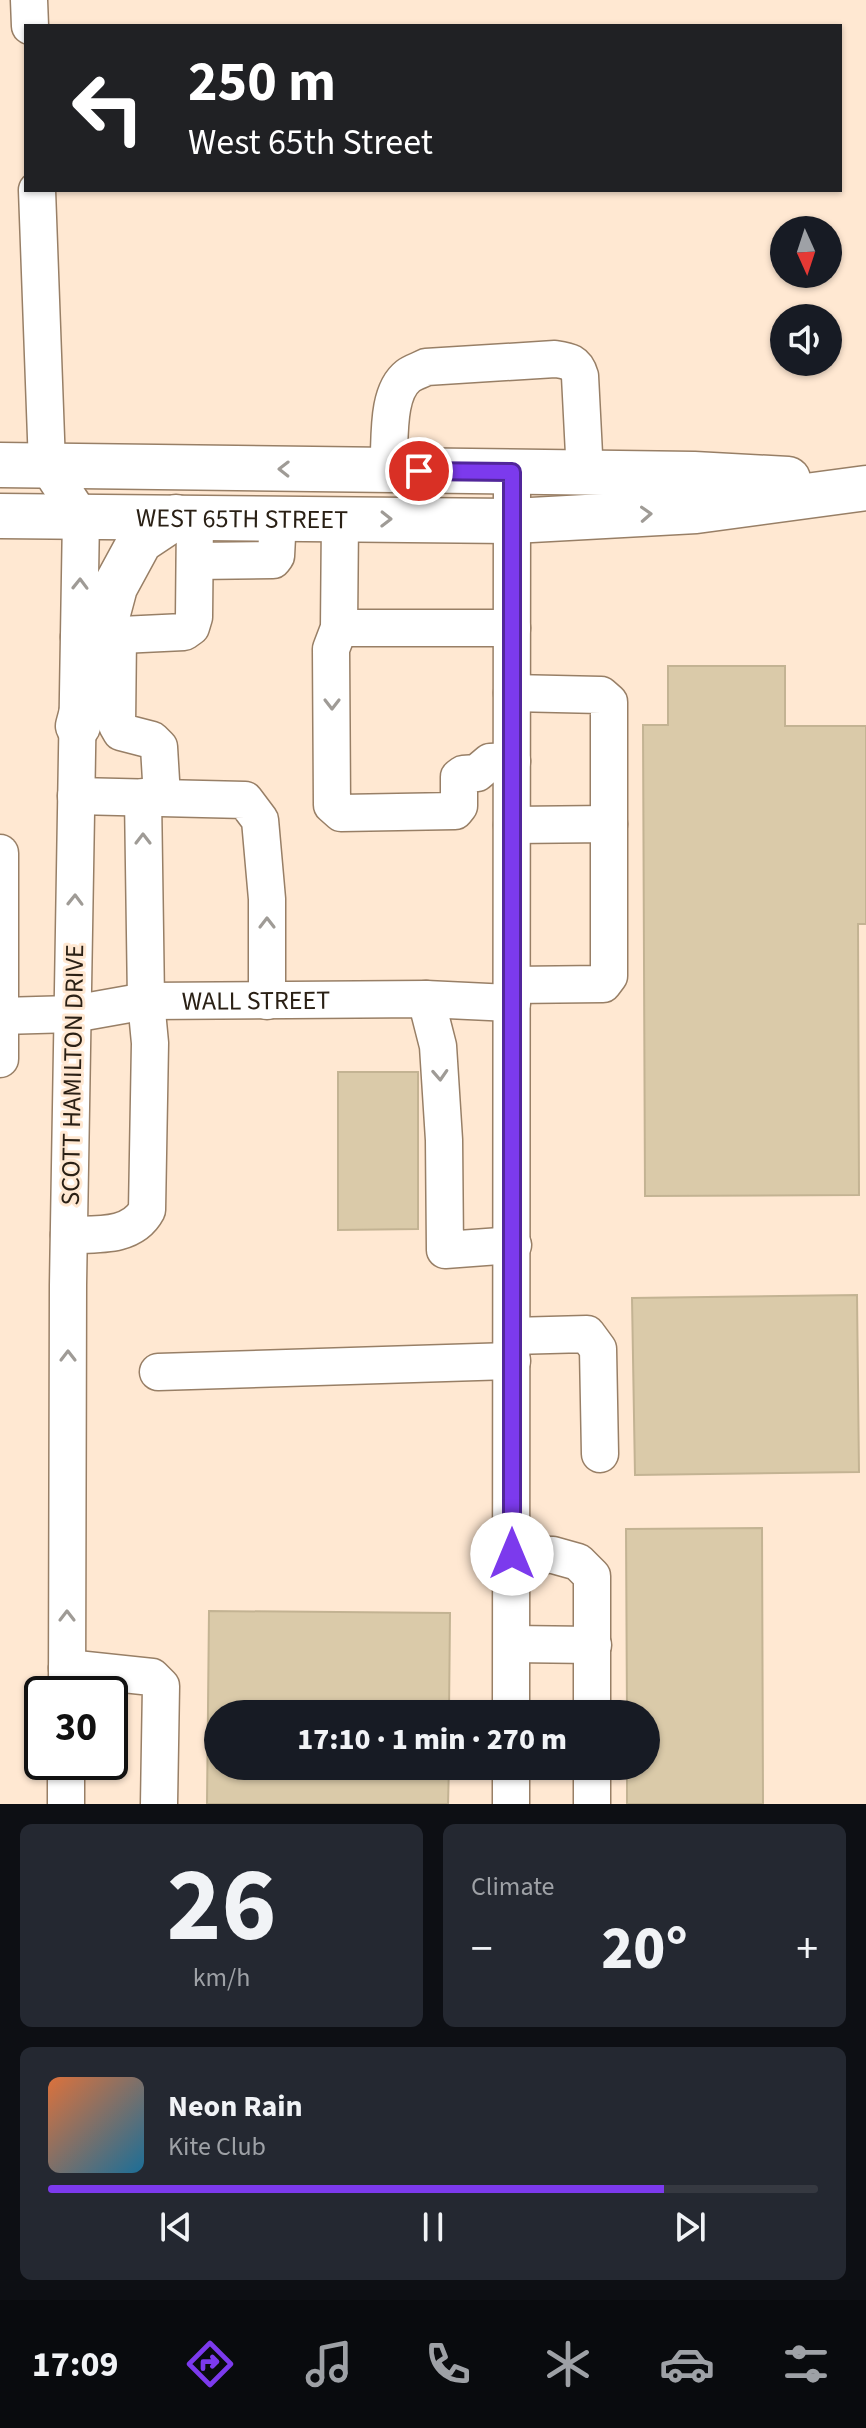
<!DOCTYPE html>
<meta charset="utf-8">
<style>
body{margin:0;font-family:"Source Sans 3",sans-serif;background:#242831;color:#f1f3f6;height:100vh;display:flex;flex-direction:column;font-size:30px;white-space:nowrap}
*{box-sizing:border-box;margin:0}
p{font-size:26px;color:#9ea1a6}
.icon{flex:none;width:44px;height:44px;fill:none;stroke:currentColor;stroke-width:2;stroke-linecap:round;stroke-linejoin:round}
.map{position:relative;height:1804px;overflow:hidden}
.details{display:flex;flex-direction:column;gap:20px;padding:20px;background:#0d0f14;flex:1}
.details>*{flex:none}
.guide{position:absolute;left:24px;top:24px;width:818px;height:168px;border-radius:0px;box-shadow:0 2px 6px #0004;background:#202124;color:#fff;overflow:hidden}
.needle{width:52px;rotate:177deg}
.buttons{position:absolute;left:770px;top:216px;display:grid;gap:16px}
.buttons a{display:grid;place-items:center;width:72px;height:72px;border-radius:50%;background:#171b24;box-shadow:0 2px 6px #0004;font-size:40px}
.speed{position:absolute;left:24px;top:1676px;display:flex;gap:16px;font-size:40px;font-weight:700;text-align:center}
.speed>*{display:grid;place-content:center;width:104px;height:104px;border-radius:50%;background:#171b24;box-shadow:0 2px 6px #0004;line-height:1}
.speed .limit{border:4px solid #111;border-radius:12px;background:#fff;color:#111}
.pin{position:absolute;display:grid;place-items:center;width:68px;height:68px;color:#fff;margin:-34px;border:4px solid #fff;border-radius:50%;box-shadow:0 2px 8px #0007}
.me{position:absolute;width:88px;margin:-44px;rotate:0deg;stroke-linejoin:round;filter:drop-shadow(0 0 6px #0008)}
.turn{display:flex;align-items:center;gap:28px;height:168px;padding:0 32px;font-size:36px}
.turn .icon{width:104px;height:104px;stroke-width:2.5}
.turn b{display:block;font-size:56px;line-height:68px}
.big{font-size:60px;font-weight:800;line-height:1.1}
.details .card{flex:1;display:flex;flex-direction:column;justify-content:center;gap:12px;min-width:0;padding:0 28px;border-radius:12px;background:#242831}
.details .dial{align-items:center;gap:0}
.dial b{font-size:104px;line-height:1}
.song{display:flex;align-items:center;gap:24px}
.cover{width:96px;height:96px;border-radius:12px;background:linear-gradient(135deg,hsl(20 70% 55%),hsl(200 70% 35%))}
.played{height:8px;border-radius:4px;background:linear-gradient(90deg,#7c3aed 80%,#363941 80%)}
.keys{display:flex;justify-content:space-around;direction:ltr}
.heat{display:flex;justify-content:space-between;align-items:center;font-size:44px;direction:ltr}
.details .tiles{flex:1;display:grid;gap:20px;grid-template-columns:1fr 1fr}
.card:last-child{grid-column:span 2}
.trip{position:absolute;left:204px;top:1700px;width:456px;height:80px;border-radius:40px;background:#171b24;box-shadow:0 2px 6px #0004;font-weight:800;line-height:80px;text-align:center}
.menu{display:flex;height:128px;justify-content:space-around;align-items:center;background:#090b0e;color:#9ea1a6}
.menu .icon{width:56px;height:56px}
.menu .selected{color:#7c3aed}
.menu b{font-size:36px;color:#f1f3f6}
.map>svg:first-child{display:block}
</style>
<div class="map">
<svg width="866" height="1804" viewBox="0 0 866 1804">
<rect width="100%" height="100%" fill="#ffe8d2"/>
<!-- building -->
<path fill="#dacaa9" stroke="#c3b393" stroke-width="2" d="M668,666H785V726H866V924H858L859,1195L645,1196L643,725H668Z
M338,1072H418V1229L338,1230Z
M857,1295L859,1472L635,1475L632,1298Z
M762,1528L763,1804H627V1766H646V1714H627L626,1529Z
M209,1611L450,1613L449,1714H218V1766H449L448,1804H207Z"/>
<g fill="none" stroke-linecap="round" stroke-linejoin="round">
<!-- minor casing -->
<g stroke="#987f66" stroke-width="39">
<g id="minor">
<path d="M29,0L30,26"/>
<path d="M37,190L47,465L81,517L68,1285L67,1694"/>
<path d="M388,470C391,444 385,394 408,376C413,372 421,370 426,367L555,359C569,361 576,362 580,376L585,474"/>
<path d="M340,519L339,628L331,649L332,805L341,813L455,811L459,806V777L463,774L477,773L490,762L512,761"/>
<path d="M195,561L273,560L276,556L278,518"/>
<path d="M339,628H512"/>
<path d="M118,635L117,725L121,732L152,740L159,747L162,797"/>
<path d="M79,637L184,632L191,627L194,617L195,518"/>
<path d="M512,693L601,695L609,702V824"/>
<path d="M76,796L245,800L260,820L267,899V1001"/>
<path d="M0,853V1059"/>
<path d="M512,985L603,984L609,976V824L512,825"/>
<path d="M426,999L438,1046L444,1140L445,1250L513,1245"/>
<path id="s1" d="M1,1016L73,1014L146,1001L426,999L512,1003"/>
<path d="M69,1235C97,1234 132,1238 147,1210L150,1043L146,1001L143,797"/>
<path d="M512,1336L587,1334L598,1349L600,1454"/>
<path d="M158,1372L512,1361"/>
<path d="M512,1554L553,1555L578,1562L592,1576V1714"/>
<path d="M512,1644L593,1645"/>
<path d="M67,1668L152,1677L161,1686L159,1804"/>
<path d="M511,1714L512,472"/>
<path d="M66,1804V1762"/>
<path d="M511,1804V1766"/>
<path d="M592,1804V1766"/>
</g>
</g>
<!-- major casing -->
<g stroke="#987f66" stroke-width="47">
<g id="major">
<path d="M0,465L694,474L788,479"/>
<path id="s2" d="M0,516L513,521L696,511L866,488"/>
<path d="M78,726L115,587L140,541L176,517"/>
</g>
</g>
<!-- minor -->
<use href="#minor" stroke="#fff" stroke-width="36"/>
<!-- major -->
<use href="#major" stroke="#fff" stroke-width="44"/>
</g>
<!-- one-way arrows -->
<defs><path id="oneway-chevron" d="M-2-3.5L2.5 0L-2 3.5" fill="none" stroke-width="1.6" stroke-linecap="round" stroke-linejoin="round" transform="scale(2)"/></defs>
<g stroke="#9f9b96">
<use href="#oneway-chevron" transform="translate(284 469) rotate(-179)"/>
<use href="#oneway-chevron" transform="translate(646 514) rotate(-3)"/>
<use href="#oneway-chevron" transform="translate(386 519) rotate(1)"/>
<use href="#oneway-chevron" transform="translate(80 584) rotate(-89)"/>
<use href="#oneway-chevron" transform="translate(332 704) rotate(90)"/>
<use href="#oneway-chevron" transform="translate(143 839) rotate(-90)"/>
<use href="#oneway-chevron" transform="translate(75 900) rotate(-89)"/>
<use href="#oneway-chevron" transform="translate(267 923) rotate(-90)"/>
<use href="#oneway-chevron" transform="translate(440 1075) rotate(87)"/>
<use href="#oneway-chevron" transform="translate(68 1356) rotate(-90)"/>
<use href="#oneway-chevron" transform="translate(67 1616) rotate(-90)"/>
</g>
<g fill="none" stroke-linecap="round" stroke-linejoin="round">
<!-- route casing -->
<g stroke="#51269a" stroke-width="20">
<path id="route" d="M419,471L512,472V1554"/>
</g>
<!-- route -->
<use href="#route" stroke="#7c3aed" stroke-width="14"/>
</g>
<g text-anchor="middle" stroke-width="6" stroke-linejoin="round" paint-order="stroke">
<!-- street labels -->
<g font-size="26" fill="#2a2015" stroke="#ffe8d2">
<text dy="9" stroke="none"><textPath href="#s2" startOffset="242">WEST 65TH STREET</textPath></text>
<text dy="9" stroke="none"><textPath href="#s1" startOffset="256">WALL STREET</textPath></text>
<text transform="translate(72 1075) rotate(-89)" y="9">SCOTT HAMILTON DRIVE</text>
</g>
</g>
</svg>
<div class="buttons">
<a><svg class="needle" viewBox="-14 -14 28 28"><path d="M0-13l5 13h-10z" fill="#e53935"/><path d="M0 13l5-13h-10z" fill="#9ea1a6"/></svg></a>
<a><svg class="icon" aria-label="sound" viewBox="0 0 24 24"><path d="M4 9h4l5-4v14l-5-4H4zM17 9q2 3 0 6"/></svg></a>
</div>
<div class="speed"><div class="limit">30</div></div>
<div class="pin" style="left:419px;top:471px;background:#d93025"><svg class="icon" aria-label="arrive" viewBox="0 0 24 24"><path d="M6 21V4h12l-3 4 3 4H6"/></svg></div>
<svg class="me" style="left:512px;top:1554px" viewBox="-20 -20 40 40"><circle r="19" fill="#fff"/><path d="M0-13L10 11 0 6-10 11z" fill="#7c3aed"/></svg>
<div class="trip">17:10 · 1 min · 270 m</div>
<div class="guide">
<div class="turn"><svg class="icon" aria-label="left" viewBox="0 0 24 24"><path d="M17 20v-9H6M10 6l-5 5 5 5"/></svg><div><b>250 m</b>West 65th Street</div></div>
</div>
</div>
<section class="details">
<div class="tiles">
<div class="card dial"><b>26</b><p>km/h</p></div>
<div class="card"><p>Climate</p>
<div class="heat"><a>−</a><b class="big">20°</b><a>+</a></div>
</div>
<div class="card">
<div class="song"><i class="cover"></i><div><b>Neon Rain</b><p>Kite Club</p></div></div>
<div class="played"></div>
<div class="keys"><svg class="icon" aria-label="previous" viewBox="0 0 24 24"><path d="M18 5L8 12l10 7zM5 5v14"/></svg><svg class="icon" aria-label="pause" viewBox="0 0 24 24"><path d="M8 5v14M16 5v14"/></svg><svg class="icon" aria-label="next" viewBox="0 0 24 24"><path d="M6 5l10 7-10 7zM19 5v14"/></svg></div>
</div>
</div>
</section>
<nav class="menu">
<b>17:09</b>
<svg class="icon selected" aria-label="directions" viewBox="0 0 24 24"><path d="M12 3l9 9-9 9-9-9zM9 14v-3h6M13 9l2 2-2 2"/></svg>
<svg class="icon" aria-label="music" viewBox="0 0 24 24"><path d="M9 18V5l10-2v13"/><circle cx="6" cy="18" r="3"/><circle cx="16" cy="16" r="3"/></svg>
<svg class="icon" aria-label="phone" viewBox="0 0 24 24"><path d="M5 4h4l2 5-3 2q2 4 5 5l2-3 5 2v4C11 20 4 13 5 4z"/></svg>
<svg class="icon" aria-label="climate" viewBox="0 0 24 24"><path d="M12 3v18M4 7l16 10M4 17L20 7"/></svg>
<svg class="icon" aria-label="car" viewBox="0 0 24 24"><path d="M5 17H2v-5l4-1 3-4h7l3 4 3 1v5h-3M9 17h6M6 11h13"/><circle cx="7" cy="17" r="2"/><circle cx="17" cy="17" r="2"/></svg>
<svg class="icon" aria-label="filters" viewBox="0 0 24 24"><path d="M4 7h16M4 17h16"/><circle cx="9" cy="7" r="2"/><circle cx="15" cy="17" r="2"/></svg>
</nav>
